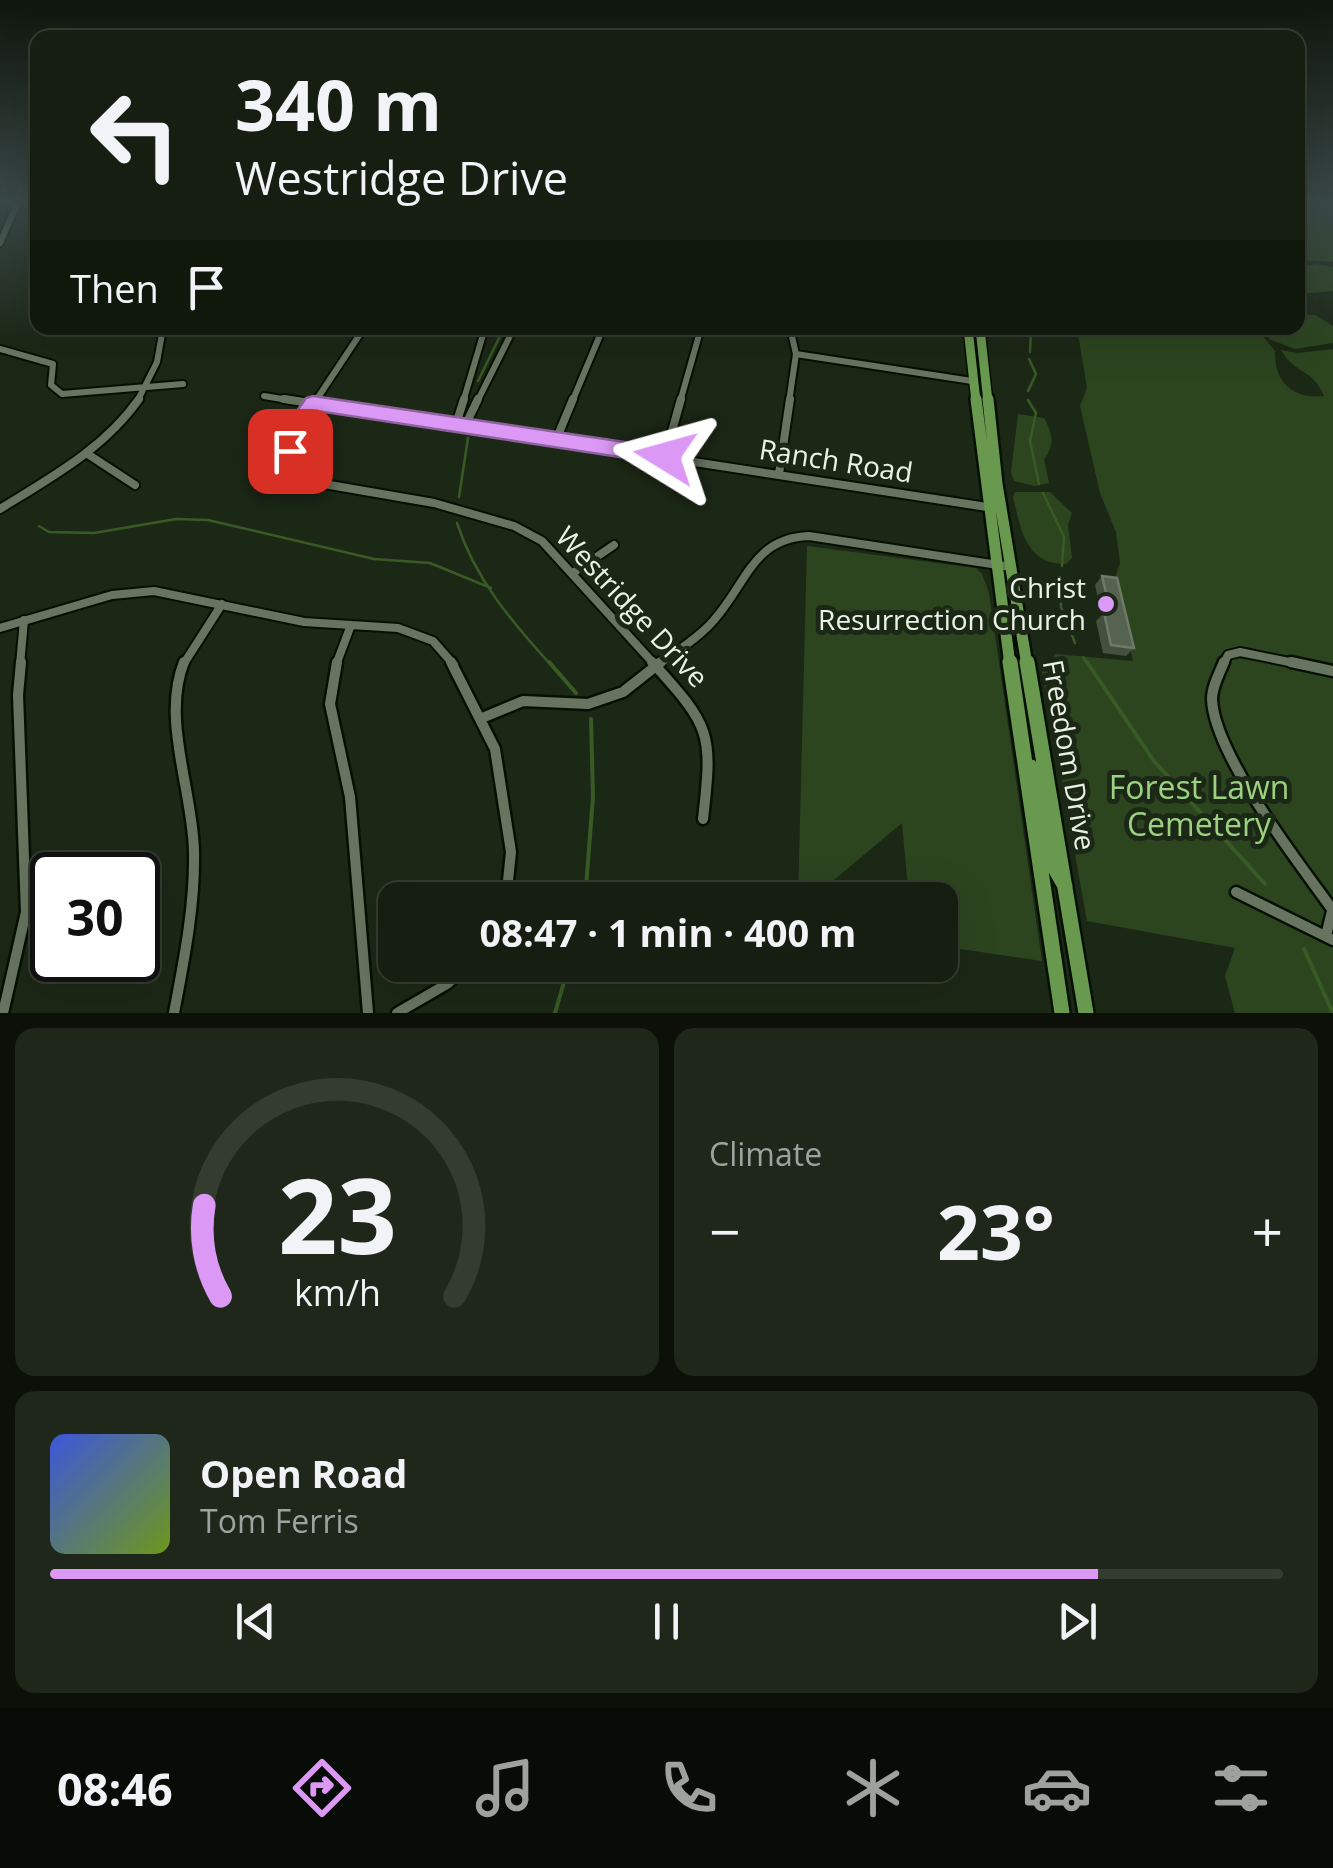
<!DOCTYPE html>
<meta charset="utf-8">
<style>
body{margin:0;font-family:"Open Sans",sans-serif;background:#1e2719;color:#f1f3f6;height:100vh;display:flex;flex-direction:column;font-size:38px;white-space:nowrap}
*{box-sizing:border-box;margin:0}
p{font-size:32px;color:#9da29f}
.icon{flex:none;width:55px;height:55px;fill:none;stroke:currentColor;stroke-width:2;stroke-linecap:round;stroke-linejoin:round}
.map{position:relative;height:1013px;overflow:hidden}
.panel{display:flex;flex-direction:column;gap:15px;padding:15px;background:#0c1009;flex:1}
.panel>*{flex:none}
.guide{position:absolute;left:30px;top:30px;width:1275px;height:305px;border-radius:20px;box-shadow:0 10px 40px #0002,0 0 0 2px #343c30;background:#151e10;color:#f1f3f6;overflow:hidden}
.speed{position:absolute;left:30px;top:852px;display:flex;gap:20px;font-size:50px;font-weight:700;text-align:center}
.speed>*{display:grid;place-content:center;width:130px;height:130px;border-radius:50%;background:#151e10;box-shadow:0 10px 40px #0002,0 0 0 2px #343c30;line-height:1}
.speed .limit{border:5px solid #111;border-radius:15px;background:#fff;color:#111}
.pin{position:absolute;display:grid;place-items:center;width:85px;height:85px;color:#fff;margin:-42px;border-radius:20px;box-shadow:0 5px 15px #0006}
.me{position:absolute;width:110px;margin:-55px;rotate:278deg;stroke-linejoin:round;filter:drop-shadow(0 0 8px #0008)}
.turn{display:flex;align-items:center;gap:35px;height:210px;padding:0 40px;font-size:45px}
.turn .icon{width:130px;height:130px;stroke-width:2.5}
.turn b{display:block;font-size:70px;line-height:85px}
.then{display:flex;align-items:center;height:95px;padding:0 40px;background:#0003;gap:20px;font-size:38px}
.big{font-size:75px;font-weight:700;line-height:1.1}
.panel .widget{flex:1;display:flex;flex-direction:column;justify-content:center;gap:15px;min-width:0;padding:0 35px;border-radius:20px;background:#1e2719}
.panel .dial{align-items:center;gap:0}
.dial svg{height:260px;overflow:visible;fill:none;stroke:#343c30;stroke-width:7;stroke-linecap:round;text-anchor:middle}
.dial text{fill:#f1f3f6;stroke:none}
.song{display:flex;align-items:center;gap:30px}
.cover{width:120px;height:120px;border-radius:15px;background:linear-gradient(135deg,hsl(230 70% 55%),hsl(80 70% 35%))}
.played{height:10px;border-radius:5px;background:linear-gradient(90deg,#db99f5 85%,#343c30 85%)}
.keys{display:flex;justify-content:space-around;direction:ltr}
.heat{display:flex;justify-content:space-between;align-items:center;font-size:55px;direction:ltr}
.panel .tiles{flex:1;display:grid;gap:15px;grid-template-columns:1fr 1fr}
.widget:last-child{grid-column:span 2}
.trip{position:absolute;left:378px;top:882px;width:580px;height:100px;border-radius:20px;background:#151e10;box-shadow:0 10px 40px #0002,0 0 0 2px #343c30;font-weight:700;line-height:100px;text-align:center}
.menu{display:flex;height:160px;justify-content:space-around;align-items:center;background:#080c06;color:#9da29f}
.menu .icon{width:70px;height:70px}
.menu .current{color:#db99f5}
.menu b{font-size:45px;color:#f1f3f6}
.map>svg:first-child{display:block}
</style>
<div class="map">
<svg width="1333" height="1013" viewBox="0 0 1333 1013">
<rect width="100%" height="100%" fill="#1c2816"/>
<!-- green -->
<path fill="#2c451f" d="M1298,202H1333V262L1298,260Z
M1315,264L1333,267V291L1298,294V267Z
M1298,314L1315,315L1333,326V343L1295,349L1269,339L1272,328H1298Z
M1077,328H1264L1262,335L1275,351C1274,382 1293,400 1324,396C1312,367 1296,376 1281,350L1298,353L1333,349V1013H1235L1225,976L1235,948L1087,921L1041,667L1059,669L1052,661L1055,654L1133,661L1114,581L1120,563L1116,532L1100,493L1080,406L1087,388Z
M1018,414L1044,418C1053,434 1055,445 1044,459L1049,483L1035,486L1014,481L1011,472Z
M1015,492H1050L1072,513L1068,525L1072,558L1066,564C1026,564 1021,530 1013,497Z
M807,546L976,568L982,574L989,593L1042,961L940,946V900H909L902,823L810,900H798Z"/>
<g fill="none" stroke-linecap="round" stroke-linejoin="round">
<!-- stream-far1 -->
<path stroke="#385b25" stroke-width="2.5" d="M1030,352L1031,328
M478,381L504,328
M1028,391L1036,374L1029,359
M1028,400L1036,413L1030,441L1039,484
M1043,493L1064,537L1062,566
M459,497L468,438
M457,523C475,579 512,622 551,665
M39,526L49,532L94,533L176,519L208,520L374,559L430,563L491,588
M1060,576L1061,607L1075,643
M1083,657L1088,665"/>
<!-- stream -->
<path stroke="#385b25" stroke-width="4" d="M549,662L576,693
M1087,662L1154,761L1265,884
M585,900L593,797L591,719
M1304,949L1333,1013
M555,1013L569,965"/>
<!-- street-far2 casing -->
<g stroke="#061002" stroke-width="10">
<path id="street-far2" d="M0,243L18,202
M0,349L53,364L51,385L62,394L183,384
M796,354L972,381
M264,396L300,402
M137,402L157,362L163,328
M315,402L364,328
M463,402L485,328
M477,402L514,328
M572,402L603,328
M680,402L701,328
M789,402L796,354L790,328"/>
</g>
<!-- street-far1 casing -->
<g stroke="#061002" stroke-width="12">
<path id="street-far1" d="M284,399L987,507
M316,399L293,434L291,451L299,470L324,484L434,503L514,526L542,541L655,665
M456,424L464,399
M465,426L478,399
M556,440L573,399
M86,453L135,485
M665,456L681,399
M779,474L790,399
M0,509C50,478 104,449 139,399
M573,573L614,545
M0,628L112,595L154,591L304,622L398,628L433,641L454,665
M20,665L24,620
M183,665L222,604
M336,665L351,625
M658,665C676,651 699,638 714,620C747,583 753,538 809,536L1011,567
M1223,665L1228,655L1240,652L1304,665"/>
</g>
<!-- street casing -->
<g stroke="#061002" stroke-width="15">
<path id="street" d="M337,662L330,704L350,797L368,1013
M451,662L495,749L511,852L506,900
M652,662C711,727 713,732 703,819
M1224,662C1219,674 1212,687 1212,699C1214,755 1299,863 1332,909
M1291,662L1333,671
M482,718L523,701L588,704L623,692L661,662
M1236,892L1333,940
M1326,936L1333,907
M3,1013L26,912L18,695L21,662
M174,1013C184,960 195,906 194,852C193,791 161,719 184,662
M397,1013L447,984L468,965"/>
</g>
<!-- primary-far2 casing -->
<g stroke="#061002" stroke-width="12">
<path id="primary-far2" d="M968,328L976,402
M980,328L988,402"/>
</g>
<!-- primary-far1 casing -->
<g stroke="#061002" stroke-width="16">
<path id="primary-far1" d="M976,399L1010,665
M988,399L997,484L1027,665"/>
</g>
<!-- primary casing -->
<g stroke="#061002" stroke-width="20">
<path id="primary" d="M1010,662L1062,1013
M1027,662L1086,1013
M1031,767L1052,863L1065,886"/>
</g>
<!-- street-far2 -->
<use href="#street-far2" stroke="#677560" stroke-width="6"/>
<!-- street-far1 -->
<use href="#street-far1" stroke="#677560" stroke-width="8"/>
<!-- street -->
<use href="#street" stroke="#677560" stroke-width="10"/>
<!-- primary-far2 -->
<use href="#primary-far2" stroke="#69994f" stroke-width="9"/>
<!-- primary-far1 -->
<use href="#primary-far1" stroke="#69994f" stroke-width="11"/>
<!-- primary -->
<use href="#primary" stroke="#69994f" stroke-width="15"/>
</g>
<!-- wall -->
<path fill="#45513f" d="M1102,576L1134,648L1126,656L1103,653L1096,621L1102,615L1095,585Z"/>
<!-- building -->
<path fill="#566351" stroke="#6e7968" stroke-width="2.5" d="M1102,576L1117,578L1134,648L1111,645L1104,612L1111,614Z"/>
<!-- sky -->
<linearGradient id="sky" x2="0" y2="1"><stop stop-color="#0f160c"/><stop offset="0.59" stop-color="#3a4847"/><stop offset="1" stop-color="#3a4847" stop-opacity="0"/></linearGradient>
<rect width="1333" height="343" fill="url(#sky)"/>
<!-- route -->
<path fill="#db99f5" stroke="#8e639f" stroke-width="2.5" d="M313,396L665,448L676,456L665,464L318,411L304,434L298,456H283C276,435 294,416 306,398Z"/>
<!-- markers -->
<circle fill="#db99f5" stroke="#1c2816" stroke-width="4" cx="1106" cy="604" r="10"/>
<g text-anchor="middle" stroke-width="10" stroke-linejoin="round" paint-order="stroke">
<!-- street labels -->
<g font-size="28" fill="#ebf3e7" stroke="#1c2816">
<text transform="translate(836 461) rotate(9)" y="10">Ranch Road</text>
<text transform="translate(632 607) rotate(47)" y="10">Westridge Drive</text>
<text transform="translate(1069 755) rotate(80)" y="10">Freedom Drive</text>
</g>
<!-- poi labels -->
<g font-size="28" fill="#ebf3e7" stroke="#1c2816" text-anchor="end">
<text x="1086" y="598">Christ<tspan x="1086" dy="32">Resurrection Church</tspan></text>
</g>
<!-- near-park labels -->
<g font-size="32" fill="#9cd182" stroke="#1c2816">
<text x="1199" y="799">Forest Lawn<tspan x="1199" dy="37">Cemetery</tspan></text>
</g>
</g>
</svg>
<div class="speed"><div class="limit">30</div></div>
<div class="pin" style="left:290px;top:451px;background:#d93025"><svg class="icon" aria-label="arrive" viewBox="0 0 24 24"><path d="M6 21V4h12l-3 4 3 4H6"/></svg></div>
<svg class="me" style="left:665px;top:456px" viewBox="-20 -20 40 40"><path d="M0-17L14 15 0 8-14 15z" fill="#db99f5" stroke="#fff" stroke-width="4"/></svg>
<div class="trip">08:47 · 1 min · 400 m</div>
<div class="guide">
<div class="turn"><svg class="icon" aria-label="left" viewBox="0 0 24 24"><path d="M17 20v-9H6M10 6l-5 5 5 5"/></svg><div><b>340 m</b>Westridge Drive</div></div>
<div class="then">Then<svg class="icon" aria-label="arrive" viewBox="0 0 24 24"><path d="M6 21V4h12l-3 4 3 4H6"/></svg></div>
</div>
</div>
<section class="panel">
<div class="tiles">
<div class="widget dial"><svg viewBox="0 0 100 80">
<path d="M14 69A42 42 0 1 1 86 69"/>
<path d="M14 69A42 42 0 0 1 9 41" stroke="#db99f5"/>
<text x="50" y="56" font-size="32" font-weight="700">23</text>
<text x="50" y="72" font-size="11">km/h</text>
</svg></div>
<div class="widget"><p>Climate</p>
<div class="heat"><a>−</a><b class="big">23°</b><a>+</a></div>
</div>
<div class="widget">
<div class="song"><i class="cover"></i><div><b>Open Road</b><p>Tom Ferris</p></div></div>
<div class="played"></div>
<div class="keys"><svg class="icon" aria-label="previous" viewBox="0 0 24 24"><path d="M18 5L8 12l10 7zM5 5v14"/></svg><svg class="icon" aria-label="pause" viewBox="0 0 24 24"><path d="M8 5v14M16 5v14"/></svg><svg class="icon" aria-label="next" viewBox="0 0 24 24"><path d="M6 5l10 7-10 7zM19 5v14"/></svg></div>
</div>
</div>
</section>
<nav class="menu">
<b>08:46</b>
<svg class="icon current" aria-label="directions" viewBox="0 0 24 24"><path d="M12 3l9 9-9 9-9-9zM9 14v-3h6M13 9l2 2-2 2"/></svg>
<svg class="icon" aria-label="music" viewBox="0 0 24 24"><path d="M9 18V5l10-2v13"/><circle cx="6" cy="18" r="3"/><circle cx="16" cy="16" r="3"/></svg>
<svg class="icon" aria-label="phone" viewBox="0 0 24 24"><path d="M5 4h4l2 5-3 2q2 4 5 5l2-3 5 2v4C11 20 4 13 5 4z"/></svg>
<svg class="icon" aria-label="climate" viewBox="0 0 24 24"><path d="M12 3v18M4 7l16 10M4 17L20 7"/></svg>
<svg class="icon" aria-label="car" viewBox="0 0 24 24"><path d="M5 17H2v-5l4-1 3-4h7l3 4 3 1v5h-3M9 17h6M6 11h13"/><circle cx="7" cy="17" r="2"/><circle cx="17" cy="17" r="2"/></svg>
<svg class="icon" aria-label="filters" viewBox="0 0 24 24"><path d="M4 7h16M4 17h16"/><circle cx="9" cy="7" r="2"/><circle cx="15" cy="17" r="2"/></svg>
</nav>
